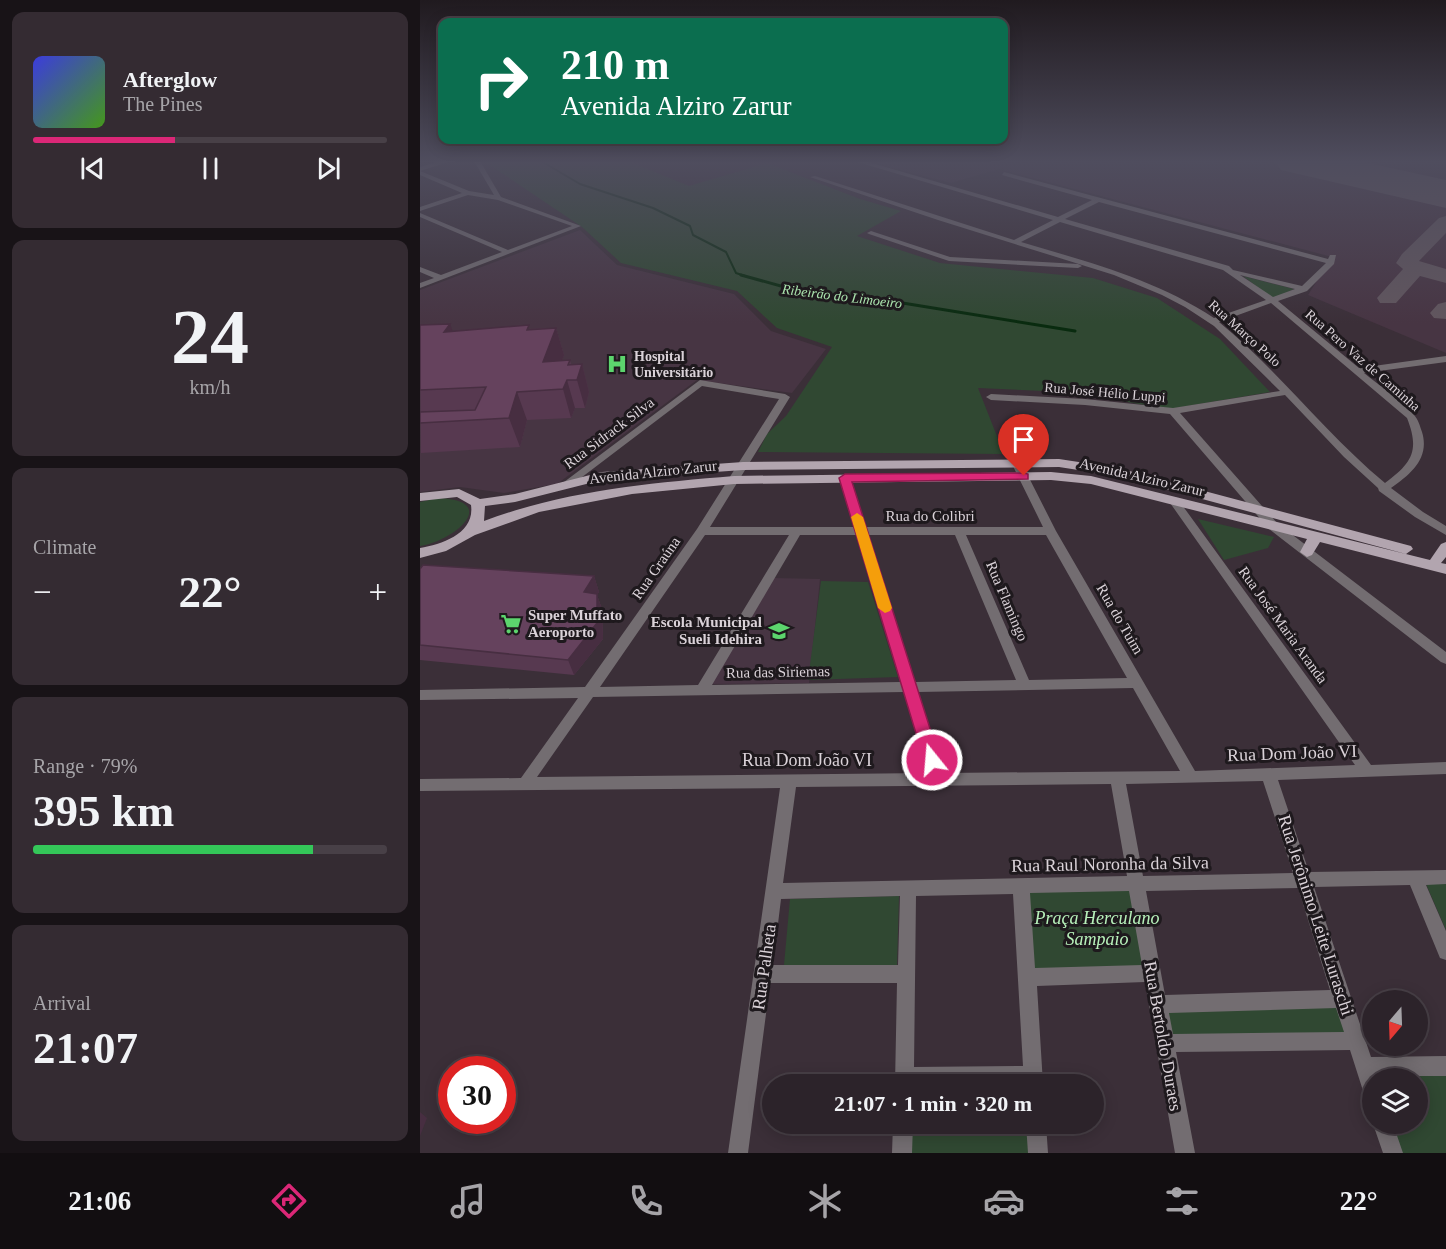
<!DOCTYPE html>
<meta charset="utf-8">
<style>
body{margin:0;font-family:"Times New Roman",serif;background:#342b32;color:#f1f3f6;height:100vh;display:flex;flex-direction:column;font-size:22px;white-space:nowrap}
*{box-sizing:border-box;margin:0}
p{font-size:20px;color:#a6a4a8}
.icon{flex:none;width:33px;height:33px;fill:none;stroke:currentColor;stroke-width:2;stroke-linecap:round;stroke-linejoin:round}
.map{position:relative;flex:1;overflow:hidden}
.drawer{display:flex;flex-direction:column;gap:12px;padding:12px;background:#181317;width:420px}
.drawer>*{flex:none}
.guide{position:absolute;left:18px;top:18px;width:570px;height:126px;border-radius:12px;box-shadow:0 3px 15px #0003,0 0 0 2px #484047;background:#0b6e4f;color:#fff;overflow:hidden}
.needle{width:39px;rotate:199deg}
.fabs{position:absolute;left:942px;top:990px;display:grid;gap:12px}
.fabs a{display:grid;place-items:center;width:66px;height:66px;border-radius:50%;background:#2c232a;box-shadow:0 3px 15px #0003,0 0 0 2px #484047;font-size:30px}
.speed{position:absolute;left:18px;top:1056px;display:flex;gap:12px;font-size:30px;font-weight:700;text-align:center}
.speed>*{display:grid;place-content:center;width:78px;height:78px;border-radius:50%;background:#2c232a;box-shadow:0 3px 15px #0003,0 0 0 2px #484047;line-height:1}
.speed .limit{border:9px solid #d22;background:#fff;color:#111}
.pin{position:absolute;display:grid;place-items:center;width:51px;height:51px;color:#fff;margin:-62px -26px;border-radius:50% 50% 50% 0;rotate:-45deg;box-shadow:0 0 6px #0007}
.pin .icon{rotate:45deg}
.me{position:absolute;width:66px;margin:-33px;rotate:343deg;stroke-linejoin:round;filter:drop-shadow(0 0 4px #0008)}
.turn{display:flex;align-items:center;gap:21px;height:126px;padding:0 24px;font-size:27px}
.turn .icon{width:78px;height:78px;stroke-width:2.5}
.turn b{display:block;font-size:42px;line-height:51px}
.big{font-size:45px;font-weight:800;line-height:1.1}
.drawer .tile{flex:1;display:flex;flex-direction:column;justify-content:center;gap:9px;min-width:0;padding:0 21px;border-radius:12px;background:#342b32}
.drawer .dial{align-items:center;gap:0}
.dial b{font-size:78px;line-height:1}
.song{display:flex;align-items:center;gap:18px}
.cover{width:72px;height:72px;border-radius:9px;background:linear-gradient(135deg,hsl(240 70% 55%),hsl(100 70% 35%))}
.played{height:6px;border-radius:3px;background:linear-gradient(90deg,#db2777 40%,#484047 40%)}
.keys{display:flex;justify-content:space-around;direction:ltr}
.heat{display:flex;justify-content:space-between;align-items:center;font-size:33px;direction:ltr}
.charge{height:9px;border-radius:4px;background:linear-gradient(90deg,#34c759 79%,#484047 0)}
.trip{position:absolute;left:342px;top:1074px;width:342px;height:60px;border-radius:30px;background:#2c232a;box-shadow:0 3px 15px #0003,0 0 0 2px #484047;font-weight:800;line-height:60px;text-align:center}
.tab-bar{display:flex;height:96px;justify-content:space-around;align-items:center;background:#120e11;color:#a6a4a8}
.tab-bar .icon{width:42px;height:42px}
.tab-bar .current{color:#db2777}
.tab-bar b{font-size:27px;color:#f1f3f6}
main{display:flex;flex:1;min-height:0}
.map>svg:first-child{display:block}
</style>
<main>
<section class="drawer">
<div class="tile">
<div class="song"><i class="cover"></i><div><b>Afterglow</b><p>The Pines</p></div></div>
<div class="played"></div>
<div class="keys"><svg class="icon" aria-label="previous" viewBox="0 0 24 24"><path d="M18 5L8 12l10 7zM5 5v14"/></svg><svg class="icon" aria-label="pause" viewBox="0 0 24 24"><path d="M8 5v14M16 5v14"/></svg><svg class="icon" aria-label="next" viewBox="0 0 24 24"><path d="M6 5l10 7-10 7zM19 5v14"/></svg></div>
</div>
<div class="tile dial"><b>24</b><p>km/h</p></div>
<div class="tile"><p>Climate</p>
<div class="heat"><a>−</a><b class="big">22°</b><a>+</a></div>
</div>
<div class="tile"><p>Range · 79%</p><b class="big">395 km</b><div class="charge"></div></div>
<div class="tile"><p>Arrival</p><b class="big">21:07</b></div>
</section>
<div class="map">
<svg width="1026" height="1153" viewBox="0 0 1026 1153">
<rect width="100%" height="100%" fill="#3b2f38"/>
<!-- built -->
<path fill="#473543" d="M446,161H1026V353L888,295L912,257L579,169L531,183Z
M160,230L197,265L314,294L351,331L406,349L372,393L277,380L137,484L84,493L40,487L0,492V290Z
M354,578L400,579L389,683L291,684Z"/>
<!-- green -->
<path fill="#304832" d="M64,161H208L269,186L347,163L440,199L481,211L437,236L520,263L673,278L737,298L800,339L850,392L750,409L646,392L558,388L584,454L338,452L347,434L366,416L412,347L357,328L317,291L201,263L162,227Z
M823,276L874,289L853,299Z
M19,498C81,501 34,541 0,546V502Z
M778,519L854,537L848,548L804,560Z
M401,581L448,582L478,677L388,680Z
M1006,884H1026V930Z
M710,889L723,967L614,971L607,891Z
M479,896L477,966L364,965L370,899Z
M919,1005L927,1034L752,1036L746,1010Z
M1026,1075V1153H981L972,1124H998V1078H957L956,1076Z
M492,1124H608L610,1153H491Z"/>
<g fill="none" stroke-linecap="round" stroke-linejoin="round">
<!-- stream-far1 -->
<path stroke="#092b0f" stroke-width="2" d="M121,161L160,184L233,208L270,226L273,235L306,252L316,273L325,276"/>
<!-- stream -->
<path stroke="#092b0f" stroke-width="3" d="M321,275L386,293L458,299L655,331"/>
<!-- taxiway -->
<path fill="#61565e" fill-rule="evenodd" d="M1026,216V233L999,261L1026,269V283L1000,276L976,303H960L957,298L983,269L976,263L982,254L1019,218Z
M1026,302V319L1014,318L1010,313L1018,304Z"/>
<!-- runway -->
<path fill="#61565e" fill-rule="evenodd" d="M855,161H939L1026,180V208L861,170Z"/>
<!-- street -->
<path fill="#736d71" fill-rule="evenodd" d="M20,161H31L0,171V167Z
M54,161H60L81,197L161,226L0,288V283L14,278L0,272V267L21,275L82,252L0,217V213L88,250L152,226L78,200L48,195L0,211V207L42,193L0,175V171L49,191L74,195Z
M434,161H445L638,217L672,200L582,175L584,172L908,259L910,255H916L914,264L887,291L858,301L939,368L1026,356V362L944,373C959,385 982,401 994,415C998,419 1000,426 1002,432C1010,458 991,474 971,488L1003,512L1026,526V535L995,517L959,491L958,488L924,457L865,395L760,413L857,523L1026,652V664L1021,662L849,529L750,414L665,405L571,400L566,397L571,394L665,399L753,408L860,391L794,326L765,307L742,295L694,275L518,220L390,177L395,176L594,240L633,220ZM679,202L906,263L882,286L813,270L809,266L645,219ZM640,222L803,270L846,300L794,318C735,279 668,262 601,242ZM820,275L875,289L853,297ZM851,303L987,418C1000,451 992,463 965,483C905,433 859,371 799,322Z
M451,231L530,257L658,264L662,266L658,268L529,261L449,234L447,233Z
M280,380L365,394L370,397L290,527H435L420,478L425,475L430,478L446,527H623L591,462L596,459L600,460L636,531L775,771L935,765L748,500L753,497L757,498L951,765L1026,762V774L858,780L889,872L1026,870V884L1006,885L1026,931V960L1020,958L990,885L894,887L951,1057L1026,1056V1076H957L958,1078H952V1100L945,1097L930,1050L756,1052L775,1153H755L725,982L617,986L623,1084H475L477,983H350L328,1153H308L360,788L0,791V779L101,778L158,698L0,700V690L165,687L277,529L359,399L282,386L149,487H141L140,485ZM285,535H369L278,685L180,687ZM380,535H437L481,682L292,685ZM448,535H535L596,680L495,682ZM546,535H626L707,678L609,680ZM713,688L760,771L524,773L498,692ZM484,692L509,773L117,777L173,697ZM843,781L873,873L723,876L706,784ZM691,784L707,876L363,883L376,787ZM878,888L910,990L745,995L726,891ZM709,891L722,965L615,968L610,893ZM593,894L603,1066L494,1067L496,896ZM480,896L478,965H353L361,899ZM916,1008L924,1032L753,1034L749,1013Z
M473,1124H493L492,1153H472Z
M606,1124H626L628,1153H608Z
M953,1124H973L983,1153H963Z"/>
<!-- primary -->
<path fill="#b2a5af" fill-rule="evenodd" d="M639,459L698,468L991,546L993,549L986,554L697,476L639,467L323,470L182,480L95,502L65,506L64,521C144,491 229,483 314,476L631,472L671,476L1010,560L1021,544L1026,542V557L1021,563L1026,564V574L900,542L892,555L887,557L880,552L887,539L671,484L631,480L314,484L212,494L119,512L55,535L26,551L0,558V548C23,544 55,533 51,505L37,497L0,501V493L39,489L60,499L95,494L182,472L323,462Z"/>
</g>
<!-- wall -->
<path fill="#573950" d="M0,325L33,332L136,328L144,355L142,360H150L151,365L162,364L169,392L165,408H155L151,418L107,420L100,447L1,453Z
M0,569L174,576L179,592L177,595L182,609L183,639L154,675L0,660Z"/>
<!-- shaded-wall -->
<path fill="#472e41" d="M30,324L40,350L24,332Z
M136,328L144,355L132,389L123,362Z
M162,364L169,392L165,408L157,380Z
M147,380L155,408L151,418L143,389Z
M97,392L107,420L100,447L89,418Z
M174,576L179,592L177,595L182,609L183,639L154,675L148,660L164,592Z
M0,1112L7,1118L0,1136Z"/>
<!-- building -->
<path fill="#65425d" stroke="#472e41" stroke-width="1.5" d="M30,324L24,332L109,325L107,330L136,328L123,362L150,360L148,365L162,364L157,380H147L143,389L97,392L89,418L0,423V412L55,410L66,387L0,390V325Z
M3,565L174,576L164,592L177,594V623L148,660L0,645V569Z"/>
<!-- sky -->
<linearGradient id="sky" x2="0" y2="1"><stop stop-color="#201a1f"/><stop offset="0.5" stop-color="#4f4d5e"/><stop offset="1" stop-color="#4f4d5e" stop-opacity="0"/></linearGradient>
<rect width="1026" height="323" fill="url(#sky)"/>
<!-- route -->
<path fill="#db2777" stroke="#8e194d" stroke-width="1.5" d="M604,473L608,474V479L432,482L520,760L518,765H506L504,760L419,478L425,474Z"/>
<!-- slow -->
<path fill="#f59e0b" d="M437,513L443,517L472,608L470,611L465,613L458,608L431,517Z"/>
<!-- icons -->
<defs>
<g id="hospital-bare" transform="scale(1.62)"><path d="M-5-5h3v3.5h4V-5h3V5h-3V1.5h-4V5h-3Z" fill="#5cd56d" stroke="#1e191d" stroke-width="2.5" paint-order="stroke"/></g>
<g id="supermarket-bare" transform="scale(1.62)"><path d="M-6-5.5h2.5l.6 2H6L4.5 2H-2.5L-4.4-4H-6ZM-1.5 3.2a1.3 1.3 0 1 0 .1 0ZM3 3.2a1.3 1.3 0 1 0 .1 0Z" fill="#5cd56d" stroke="#1e191d" stroke-width="2.5" paint-order="stroke"/></g>
<g id="school-bare" transform="scale(1.62)"><path d="M0-5L7-2L0 1L-7-2ZM-4 1L0 2.5L4 1V4Q0 6-4 4Z" fill="#5cd56d" stroke="#1e191d" stroke-width="2.5" paint-order="stroke"/></g>
</defs>
<g fill-rule="evenodd">
<use href="#hospital-bare" x="197" y="364"/>
<use href="#supermarket-bare" x="91" y="624"/>
<use href="#school-bare" x="359" y="631"/>
</g>
<g text-anchor="middle" stroke-width="6" stroke-linejoin="round" paint-order="stroke">
<!-- far-water labels -->
<g font-size="14" font-style="italic" fill="#aae3ad" stroke="#1e191d">
<text transform="translate(422 296) rotate(7)" y="5">Ribeirão do Limoeiro</text>
</g>
<!-- far-street labels -->
<g font-size="14" fill="#dad2d8" stroke="#1e191d">
<text transform="translate(825 333) rotate(42)" y="5">Rua Março Polo</text>
<text transform="translate(943 360) rotate(41)" y="5">Rua Pero Vaz de Caminha</text>
<text transform="translate(685 392) rotate(5)" y="5">Rua José Hélio Luppi</text>
</g>
<!-- far-poi labels -->
<g font-size="14" font-weight="bold" fill="#dad2d8" stroke="#1e191d" text-anchor="start">
<text x="214" y="361">Hospital<tspan x="214" dy="16">Universitário</tspan></text>
</g>
<!-- street labels -->
<g font-size="15" fill="#dad2d8" stroke="#1e191d">
<text transform="translate(189 433) rotate(-37)" y="5">Rua Sidrack Silva</text>
<text transform="translate(233 472) rotate(-6)" y="5">Avenida Alziro Zarur</text>
<text transform="translate(722 477) rotate(13)" y="5">Avenida Alziro Zarur</text>
<text x="510" y="521">Rua do Colibri</text>
<text transform="translate(236 568) rotate(-55)" y="5">Rua Graúna</text>
<text transform="translate(587 601) rotate(67)" y="5">Rua Flamingo</text>
<text transform="translate(700 619) rotate(60)" y="5">Rua do Tuim</text>
<text transform="translate(863 625) rotate(54)" y="5">Rua José Maria Aranda</text>
<text transform="translate(358 672) rotate(-1)" y="5">Rua das Siriemas</text>
</g>
<!-- poi labels -->
<g font-size="15" font-weight="bold" fill="#dad2d8" stroke="#1e191d" text-anchor="start">
<text x="108" y="620">Super Muffato<tspan x="108" dy="17">Aeroporto</tspan></text>
<text x="342" y="627" text-anchor="end">Escola Municipal<tspan x="342" dy="17">Sueli Idehira</tspan></text>
</g>
<!-- near-street labels -->
<g font-size="18" fill="#dad2d8" stroke="#1e191d">
<text transform="translate(872 753) rotate(-2)" y="6">Rua Dom João VI</text>
<text x="387" y="766">Rua Dom João VI</text>
<text transform="translate(690 864) rotate(-1)" y="6">Rua Raul Noronha da Silva</text>
<text transform="translate(896 915) rotate(72)" y="6">Rua Jerônimo Leite Luraschi</text>
<text transform="translate(344 967) rotate(-82)" y="6">Rua Palheta</text>
<text transform="translate(743 1036) rotate(80)" y="6">Rua Bertoldo Duraes</text>
</g>
<!-- near-park labels -->
<g font-size="18" font-style="italic" fill="#b7f1ba" stroke="#1e191d">
<text x="677" y="924">Praça Herculano<tspan x="677" dy="21">Sampaio</tspan></text>
</g>
</g>
</svg>
<div class="fabs">
<a><svg class="needle" viewBox="-14 -14 28 28"><path d="M0-13l5 13h-10z" fill="#e53935"/><path d="M0 13l5-13h-10z" fill="#a6a4a8"/></svg></a>
<a><svg class="icon" aria-label="layers" viewBox="0 0 24 24"><path d="M12 4l9 5-9 5-9-5zM3 14l9 5 9-5"/></svg></a>
</div>
<div class="speed"><div class="limit">30</div></div>
<div class="pin" style="left:604px;top:476px;background:#d93025"><svg class="icon" aria-label="arrive" viewBox="0 0 24 24"><path d="M6 21V4h12l-3 4 3 4H6"/></svg></div>
<svg class="me" style="left:512px;top:760px" viewBox="-20 -20 40 40"><circle r="17" fill="#db2777" stroke="#fff" stroke-width="3"/><path d="M0-11L8 9 0 5-8 9z" fill="#fff"/></svg>
<div class="trip">21:07 · 1 min · 320 m</div>
<div class="guide">
<div class="turn"><svg class="icon" aria-label="right" viewBox="0 0 24 24"><path d="M7 20v-9h11M14 6l5 5-5 5"/></svg><div><b>210 m</b>Avenida Alziro Zarur</div></div>
</div>
</div>
</main>
<nav class="tab-bar">
<b>21:06</b>
<svg class="icon current" aria-label="directions" viewBox="0 0 24 24"><path d="M12 3l9 9-9 9-9-9zM9 14v-3h6M13 9l2 2-2 2"/></svg>
<svg class="icon" aria-label="music" viewBox="0 0 24 24"><path d="M9 18V5l10-2v13"/><circle cx="6" cy="18" r="3"/><circle cx="16" cy="16" r="3"/></svg>
<svg class="icon" aria-label="phone" viewBox="0 0 24 24"><path d="M5 4h4l2 5-3 2q2 4 5 5l2-3 5 2v4C11 20 4 13 5 4z"/></svg>
<svg class="icon" aria-label="climate" viewBox="0 0 24 24"><path d="M12 3v18M4 7l16 10M4 17L20 7"/></svg>
<svg class="icon" aria-label="car" viewBox="0 0 24 24"><path d="M5 17H2v-5l4-1 3-4h7l3 4 3 1v5h-3M9 17h6M6 11h13"/><circle cx="7" cy="17" r="2"/><circle cx="17" cy="17" r="2"/></svg>
<svg class="icon" aria-label="filters" viewBox="0 0 24 24"><path d="M4 7h16M4 17h16"/><circle cx="9" cy="7" r="2"/><circle cx="15" cy="17" r="2"/></svg>
<b>22°</b>
</nav>
